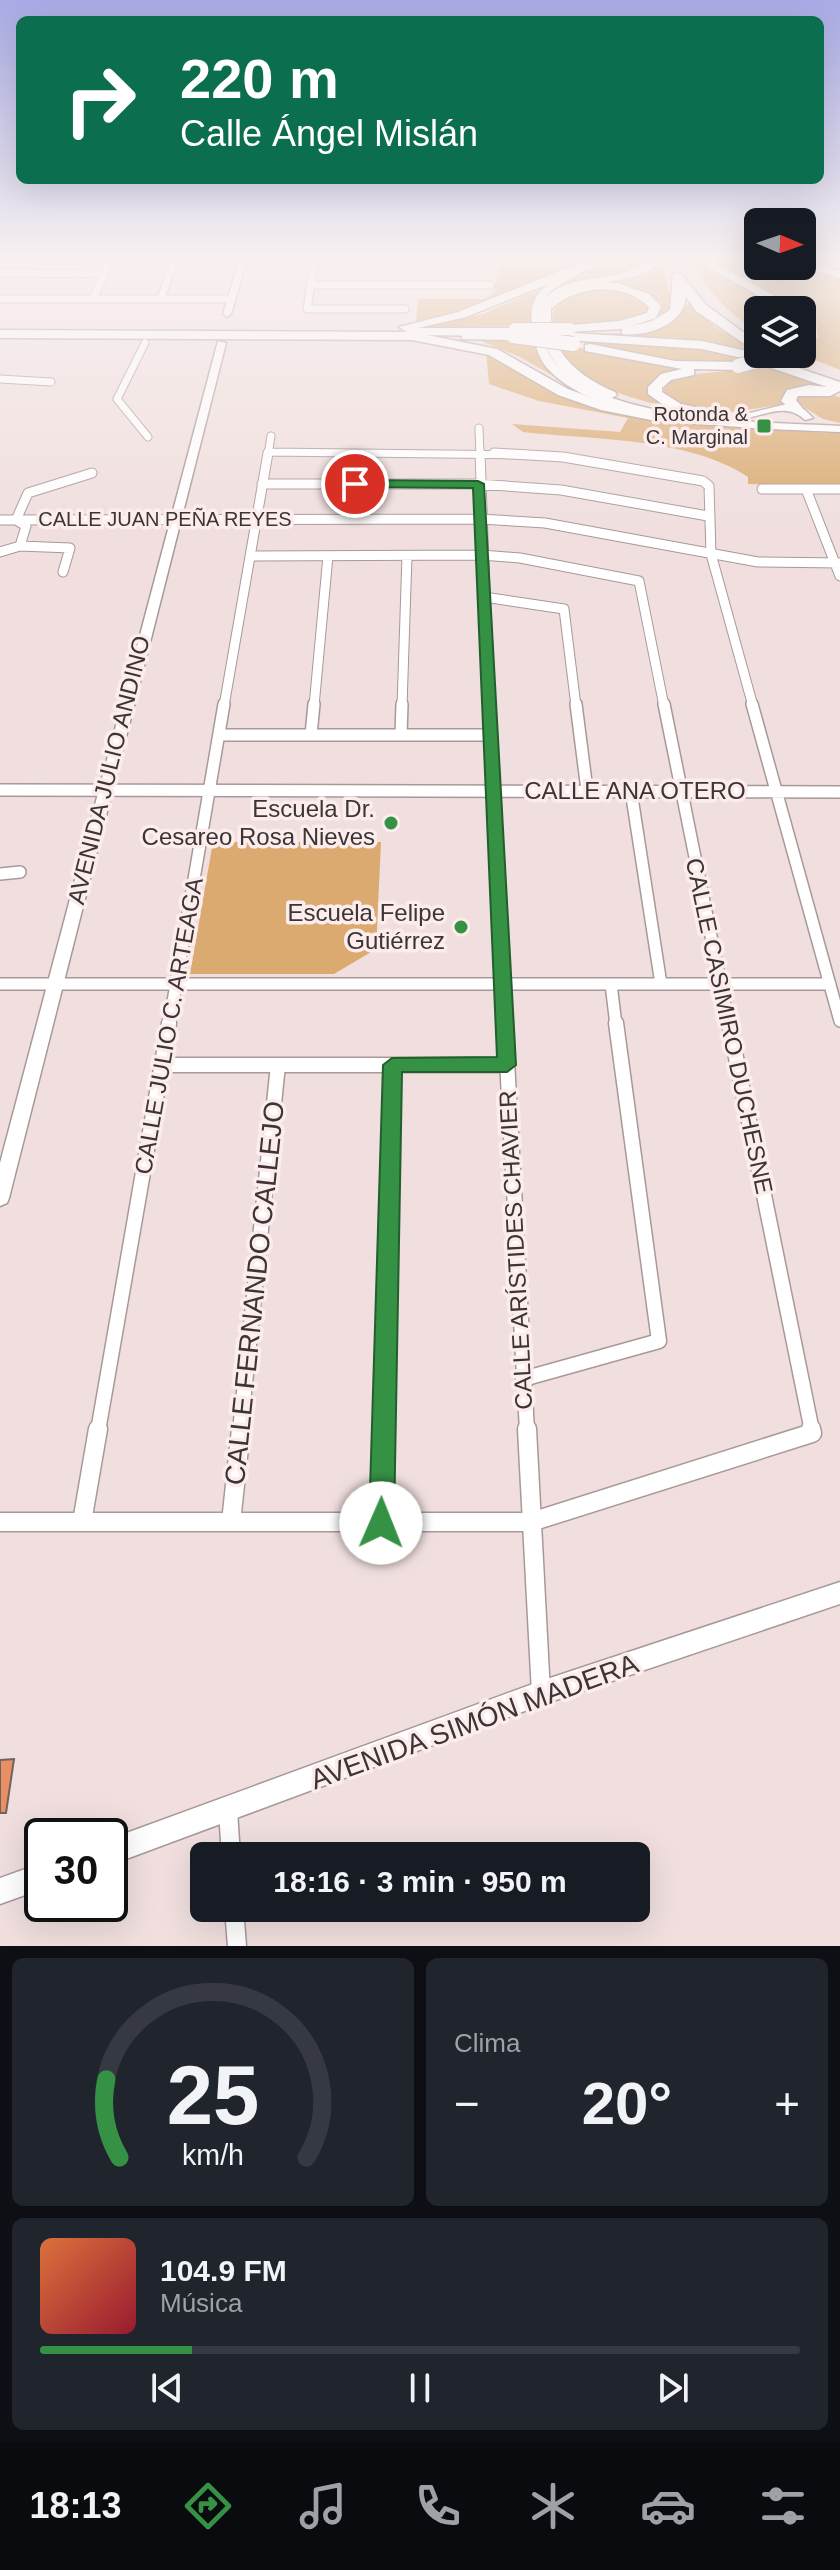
<!DOCTYPE html>
<html lang="es">
<meta charset="utf-8">
<style>
body{margin:0;font-family:Arial,sans-serif;background:#20242c;color:#f1f3f6;height:100vh;display:flex;flex-direction:column;font-size:30px;white-space:nowrap}
*{box-sizing:border-box;margin:0}
p{font-size:26px;color:#9ea1a6}
.icon{flex:none;width:44px;height:44px;fill:none;stroke:currentColor;stroke-width:2;stroke-linecap:round;stroke-linejoin:round}
.map{position:relative;height:1946px;overflow:hidden}
.drawer{display:flex;flex-direction:column;gap:12px;padding:12px;background:#0d0f14;flex:1}
.drawer>*{flex:none}
.banner{position:absolute;left:16px;top:16px;width:808px;height:168px;border-radius:12px;box-shadow:0 8px 32px #0002;background:#0b6e4f;color:#fff;overflow:hidden}
.needle{width:52px;rotate:92deg}
.buttons{position:absolute;left:744px;top:208px;display:grid;gap:16px}
.buttons a{display:grid;place-items:center;width:72px;height:72px;border-radius:12px;background:#171b24;box-shadow:0 8px 32px #0002;font-size:40px}
.speed{position:absolute;left:24px;top:1818px;display:flex;gap:16px;font-size:40px;font-weight:700;text-align:center}
.speed>*{display:grid;place-content:center;width:104px;height:104px;border-radius:50%;background:#171b24;box-shadow:0 8px 32px #0002;line-height:1}
.speed .limit{border:4px solid #111;border-radius:12px;background:#fff;color:#111}
.pin{position:absolute;display:grid;place-items:center;width:68px;height:68px;color:#fff;margin:-34px;border:4px solid #fff;border-radius:50%;box-shadow:0 2px 8px #0007}
.me{position:absolute;width:88px;margin:-44px;rotate:1deg;stroke-linejoin:round;filter:drop-shadow(0 0 6px #0008)}
.turn{display:flex;align-items:center;gap:28px;height:168px;padding:0 32px;font-size:36px}
.turn .icon{width:104px;height:104px;stroke-width:2.5}
.turn b{display:block;font-size:56px;line-height:68px}
.big{font-size:60px;font-weight:800;line-height:1.1}
.drawer .widget{flex:1;display:flex;flex-direction:column;justify-content:center;gap:12px;min-width:0;padding:0 28px;border-radius:12px;background:#20242c}
.drawer .dial{align-items:center;gap:0}
.dial svg{height:208px;overflow:visible;fill:none;stroke:#363941;stroke-width:7;stroke-linecap:round;text-anchor:middle}
.dial text{fill:#f1f3f6;stroke:none}
.song{display:flex;align-items:center;gap:24px}
.cover{width:96px;height:96px;border-radius:12px;background:linear-gradient(135deg,hsl(20 70% 55%),hsl(350 70% 35%))}
.played{height:8px;border-radius:4px;background:linear-gradient(90deg,#359245 20%,#363941 20%)}
.keys{display:flex;justify-content:space-around;direction:ltr}
.heat{display:flex;justify-content:space-between;align-items:center;font-size:44px;direction:ltr}
.drawer .tiles{flex:1;display:grid;gap:12px;grid-template-columns:1fr 1fr}
.widget:last-child{grid-column:span 2}
.trip{position:absolute;left:190px;top:1842px;width:460px;height:80px;border-radius:12px;background:#171b24;box-shadow:0 8px 32px #0002;font-weight:800;line-height:80px;text-align:center}
.dock{display:flex;height:128px;justify-content:space-around;align-items:center;background:#090b0e;color:#9ea1a6}
.dock .icon{width:56px;height:56px}
.dock .on{color:#359245}
.dock b{font-size:36px;color:#f1f3f6}
.map>svg:first-child{display:block}
</style>
<div class="map">
<svg width="840" height="1946" viewBox="0 0 840 1946">
<rect width="100%" height="100%" fill="#f0dfde"/>
<!-- green -->
<path fill="#daaa70" d="M513,257H612C544,271 485,312 416,322L418,299H485L493,293L500,263Z
M690,257H694L790,310H758V331C728,314 704,288 690,257Z
M701,257L758,260V266H799L840,277V370L803,355L818,337L816,323L810,314Z
M654,258L630,272L556,286L581,271Z
M656,265L663,266L673,308L652,323L607,329L652,318L661,310L662,303L631,287L588,284L633,275Z
M586,290H620L650,303L647,315L615,324L554,326C549,302 567,296 586,290Z
M536,291L540,293L530,307L532,326L424,327L483,314Z
M689,303L715,327L766,357L682,338L585,334L623,333L669,321Z
M490,338L537,341L541,356L583,393L520,357L476,339Z
M580,339L686,344L755,360L687,364L574,341Z
M559,344L689,368L655,383L666,405L662,406C626,396 573,384 559,344Z
M486,351L578,399L783,431L840,433V487L748,484V477C688,437 593,440 523,432L512,424L620,432L628,418L539,401L489,384Z
M771,366L840,389V393L816,388L790,391L782,400L785,405C750,406 688,429 663,391L667,383L687,375Z
M824,393L840,397V423L823,419L794,401L795,396Z
M213,842H381L376,949L334,974H190Z"/>
<!-- building -->
<path fill="#e88f64" stroke="#70635e" stroke-width="2" d="M14,1759L6,1813H0V1760Z"/>
<g fill="none" stroke-linecap="round" stroke-linejoin="round">
<!-- minor-far4 casing -->
<g stroke="#a89998" stroke-width="9">
<path id="minor-far4" d="M315,257L307,309H405
M314,261H486L497,257
M0,273L103,274
M311,285H490
M0,299H232
M93,299L111,257
M161,299L175,257
M145,343L117,399L148,437
M0,379L51,382
M479,428L480,455
M268,452L528,455
M268,455L271,436"/>
</g>
<!-- minor-far3 casing -->
<g stroke="#a89998" stroke-width="11">
<path id="minor-far3" d="M480,453L489,706
M494,453L563,457L703,481L709,486L711,554L753,706
M262,484H478L561,490L708,516
M762,489H840
M806,489L840,576
M0,520L480,519L545,523L758,562L840,563
M20,546L70,548L63,572
M0,552L20,546L26,526L16,520L28,493L92,473
M250,556L482,555L520,558L639,581L664,706
M484,597L564,609L576,706
M224,706L268,453
M314,706L328,556
M402,706L407,556"/>
</g>
<!-- minor-far2 casing -->
<g stroke="#a89998" stroke-width="14">
<path id="minor-far2" d="M489,704L505,1025
M576,704L587,790
M664,704L729,1025
M752,704L840,1021
M219,735H490
M311,735L314,704
M401,735L402,704
M0,790L840,792
M631,791L661,984
M0,874L20,872
M0,984H830
M611,984L616,1025
M169,1025L224,704"/>
</g>
<!-- minor-far1 casing -->
<g stroke="#a89998" stroke-width="17">
<path id="minor-far1" d="M505,1023L527,1431
M729,1023L812,1431
M164,1065H507
M523,1379L659,1341L616,1023
M98,1431L169,1023
M240,1431L278,1065
M383,1431L392,1065"/>
</g>
<!-- minor casing -->
<g stroke="#a89998" stroke-width="21">
<path id="minor" d="M527,1429L541,1693
M0,1522H531L812,1433L811,1429
M82,1522L98,1429
M231,1522L241,1429
M381,1523L383,1429
M228,1811L231,1856
M234,1908L237,1946"/>
</g>
<!-- tertiary casing -->
<g stroke="#a89998" stroke-width="3">
<path id="tertiary" d="M240,257H248L231,314L227,317L223,314Z
M578,268L585,270C552,292 533,290 543,338C562,424 770,422 840,426V432C763,428 593,429 544,364C536,352 533,337 532,323C527,292 553,279 578,268Z
M218,341L226,343L9,1198L7,1203L0,1206V1163Z
M787,404L805,410L813,418L805,420C787,403 768,414 747,418L742,415Z
M840,1582V1604L541,1705L110,1865V1839L541,1681Z
M42,1863V1889L0,1904V1878Z"/>
</g>
<!-- trunk casing -->
<g stroke="#a89998" stroke-width="3">
<path id="trunk" d="M609,257H632L573,274L466,317L405,331L399,327L458,312L565,269Z
M745,257H758V261L746,259Z
M802,261L840,271V278L798,266H802Z
M617,283L649,294L661,306L656,318L621,329L566,332V326L570,325L620,321L647,313L649,307C623,281 576,285 551,309C549,353 577,375 615,392L617,395L610,399C567,386 537,353 539,308C559,285 588,282 617,283Z
M0,330L412,332L497,349L568,389L609,404L656,413L711,417L718,421L711,425L656,421L601,410L558,395L489,355L412,340L0,338Z
M466,332H513L519,336L513,340L462,339V333Z"/>
</g>
<!-- motorway casing -->
<g stroke="#a89998" stroke-width="3">
<path id="motorway" d="M653,257H666C635,292 572,274 550,306C546,313 545,322 542,330L530,327C549,259 610,294 653,257Z
M690,257H705L800,310H784Z
M673,274H681L706,305L758,343V353L696,311L686,297C684,325 646,337 622,334V328L652,321L670,310Z
M802,315L807,316L814,329L809,342L802,346Z
M407,328H515L522,332L515,336L412,335L405,331Z
M573,333L702,341L751,352L840,382V391L830,396H798L796,400L804,410L797,414L781,401L787,390L809,385L827,387L742,358L702,349L568,340L566,337Z
M590,344L675,361L738,362L745,366L738,370L694,369V375L671,380L662,388V392L681,404L714,411V417L709,418L672,411L648,394V387L661,374L682,369L585,351V345Z"/>
</g>
<!-- minor-far4 -->
<use href="#minor-far4" stroke="#fff" stroke-width="7"/>
<!-- minor-far3 -->
<use href="#minor-far3" stroke="#fff" stroke-width="9"/>
<!-- minor-far2 -->
<use href="#minor-far2" stroke="#fff" stroke-width="11"/>
<!-- minor-far1 -->
<use href="#minor-far1" stroke="#fff" stroke-width="14"/>
<!-- minor -->
<use href="#minor" stroke="#fff" stroke-width="18"/>
<!-- tertiary -->
<use href="#tertiary" fill="#fff" fill-rule="evenodd"/>
<!-- trunk -->
<use href="#trunk" fill="#fff" fill-rule="evenodd"/>
<!-- motorway -->
<use href="#motorway" fill="#fff" fill-rule="evenodd"/>
<!-- trunk-bridge casing -->
<g stroke="#a89998" stroke-width="14" stroke-linecap="butt">
<path id="trunk-bridge" d="M515,329H570"/>
</g>
<!-- motorway-bridge casing -->
<g stroke="#a89998" stroke-width="16" stroke-linecap="butt">
<path id="motorway-bridge" d="M513,336L573,344
M738,366L784,354"/>
</g>
<!-- trunk-bridge -->
<use href="#trunk-bridge" stroke="#fff" stroke-width="12"/>
<!-- motorway-bridge -->
<use href="#motorway-bridge" stroke="#fff" stroke-width="14"/>
</g>
<!-- sky -->
<linearGradient id="sky" x2="0" y2="1"><stop stop-color="#a8abe5"/><stop offset="0.49" stop-color="#f8f1f0"/><stop offset="1" stop-color="#f8f1f0" stop-opacity="0"/></linearGradient>
<rect width="840" height="529" fill="url(#sky)"/>
<!-- route -->
<path fill="#359245" stroke="#225f2d" stroke-width="2" d="M355,480L478,481L484,484L516,1065L507,1072H402L394,1523L390,1531L381,1535L372,1531L369,1523L383,1065L392,1058L497,1057L473,488L351,487L349,484Z"/>
<!-- markers -->
<g fill="#359245" stroke="#fdecec" stroke-width="3">
<rect x="756" y="418" width="16" height="16" rx="4"/>
<circle cx="391" cy="823" r="8"/>
<circle cx="461" cy="927" r="8"/>
</g>
<g text-anchor="middle" stroke-width="7" stroke-linejoin="round" paint-order="stroke">
<!-- far-poi labels -->
<g font-size="20" fill="#3b3535" stroke="#fdecec" text-anchor="end">
<text x="748" y="421">Rotonda &amp;<tspan x="748" dy="23">C. Marginal</tspan></text>
</g>
<!-- far-street labels -->
<g font-size="20" fill="#3b3535" stroke="#fdecec">
<text x="165" y="526">CALLE JUAN PEÑA REYES</text>
</g>
<!-- street labels -->
<g font-size="24" fill="#3b3535" stroke="#fdecec">
<text transform="translate(109 770) rotate(-76)" y="8">AVENIDA JULIO ANDINO</text>
<text x="635" y="799">CALLE ANA OTERO</text>
<text transform="translate(169 1026) rotate(-80)" y="8">CALLE JULIO C. ARTEAGA</text>
<text transform="translate(729 1026) rotate(78)" y="8">CALLE CASIMIRO DUCHESNE</text>
<text transform="translate(516 1250) rotate(-93)" y="8">CALLE ARÍSTIDES CHAVIER</text>
</g>
<!-- poi labels -->
<g font-size="24" fill="#3b3535" stroke="#fdecec" text-anchor="end">
<text x="375" y="817">Escuela Dr.<tspan x="375" dy="28">Cesareo Rosa Nieves</tspan></text>
<text x="445" y="921">Escuela Felipe<tspan x="445" dy="28">Gutiérrez</tspan></text>
</g>
<!-- near-street labels -->
<g font-size="28" fill="#3b3535" stroke="#fdecec">
<text transform="translate(254 1293) rotate(-84)" y="10">CALLE FERNANDO CALLEJO</text>
<text transform="translate(474 1721) rotate(-20)" y="10">AVENIDA SIMÓN MADERA</text>
</g>
</g>
</svg>
<div class="buttons">
<a><svg class="needle" viewBox="-14 -14 28 28"><path d="M0-13l5 13h-10z" fill="#e53935"/><path d="M0 13l5-13h-10z" fill="#9ea1a6"/></svg></a>
<a><svg class="icon" aria-label="layers" viewBox="0 0 24 24"><path d="M12 4l9 5-9 5-9-5zM3 14l9 5 9-5"/></svg></a>
</div>
<div class="speed"><div class="limit">30</div></div>
<div class="pin" style="left:355px;top:484px;background:#d93025"><svg class="icon" aria-label="arrive" viewBox="0 0 24 24"><path d="M6 21V4h12l-3 4 3 4H6"/></svg></div>
<svg class="me" style="left:381px;top:1523px" viewBox="-20 -20 40 40"><circle r="19" fill="#fff"/><path d="M0-13L10 11 0 6-10 11z" fill="#359245"/></svg>
<div class="trip">18:16 · 3 min · 950 m</div>
<div class="banner">
<div class="turn"><svg class="icon" aria-label="right" viewBox="0 0 24 24"><path d="M7 20v-9h11M14 6l5 5-5 5"/></svg><div><b>220 m</b>Calle Ángel Mislán</div></div>
</div>
</div>
<section class="drawer">
<div class="tiles">
<div class="widget dial"><svg viewBox="0 0 100 80">
<path d="M14 69A42 42 0 1 1 86 69"/>
<path d="M14 69A42 42 0 0 1 9 39" stroke="#359245"/>
<text x="50" y="56" font-size="32" font-weight="700">25</text>
<text x="50" y="72" font-size="11">km/h</text>
</svg></div>
<div class="widget"><p>Clima</p>
<div class="heat"><a>−</a><b class="big">20°</b><a>+</a></div>
</div>
<div class="widget">
<div class="song"><i class="cover"></i><div><b>104.9 FM</b><p>Música</p></div></div>
<div class="played"></div>
<div class="keys"><svg class="icon" aria-label="previous" viewBox="0 0 24 24"><path d="M18 5L8 12l10 7zM5 5v14"/></svg><svg class="icon" aria-label="pause" viewBox="0 0 24 24"><path d="M8 5v14M16 5v14"/></svg><svg class="icon" aria-label="next" viewBox="0 0 24 24"><path d="M6 5l10 7-10 7zM19 5v14"/></svg></div>
</div>
</div>
</section>
<nav class="dock">
<b>18:13</b>
<svg class="icon on" aria-label="directions" viewBox="0 0 24 24"><path d="M12 3l9 9-9 9-9-9zM9 14v-3h6M13 9l2 2-2 2"/></svg>
<svg class="icon" aria-label="music" viewBox="0 0 24 24"><path d="M9 18V5l10-2v13"/><circle cx="6" cy="18" r="3"/><circle cx="16" cy="16" r="3"/></svg>
<svg class="icon" aria-label="phone" viewBox="0 0 24 24"><path d="M5 4h4l2 5-3 2q2 4 5 5l2-3 5 2v4C11 20 4 13 5 4z"/></svg>
<svg class="icon" aria-label="climate" viewBox="0 0 24 24"><path d="M12 3v18M4 7l16 10M4 17L20 7"/></svg>
<svg class="icon" aria-label="car" viewBox="0 0 24 24"><path d="M5 17H2v-5l4-1 3-4h7l3 4 3 1v5h-3M9 17h6M6 11h13"/><circle cx="7" cy="17" r="2"/><circle cx="17" cy="17" r="2"/></svg>
<svg class="icon" aria-label="filters" viewBox="0 0 24 24"><path d="M4 7h16M4 17h16"/><circle cx="9" cy="7" r="2"/><circle cx="15" cy="17" r="2"/></svg>
</nav>
